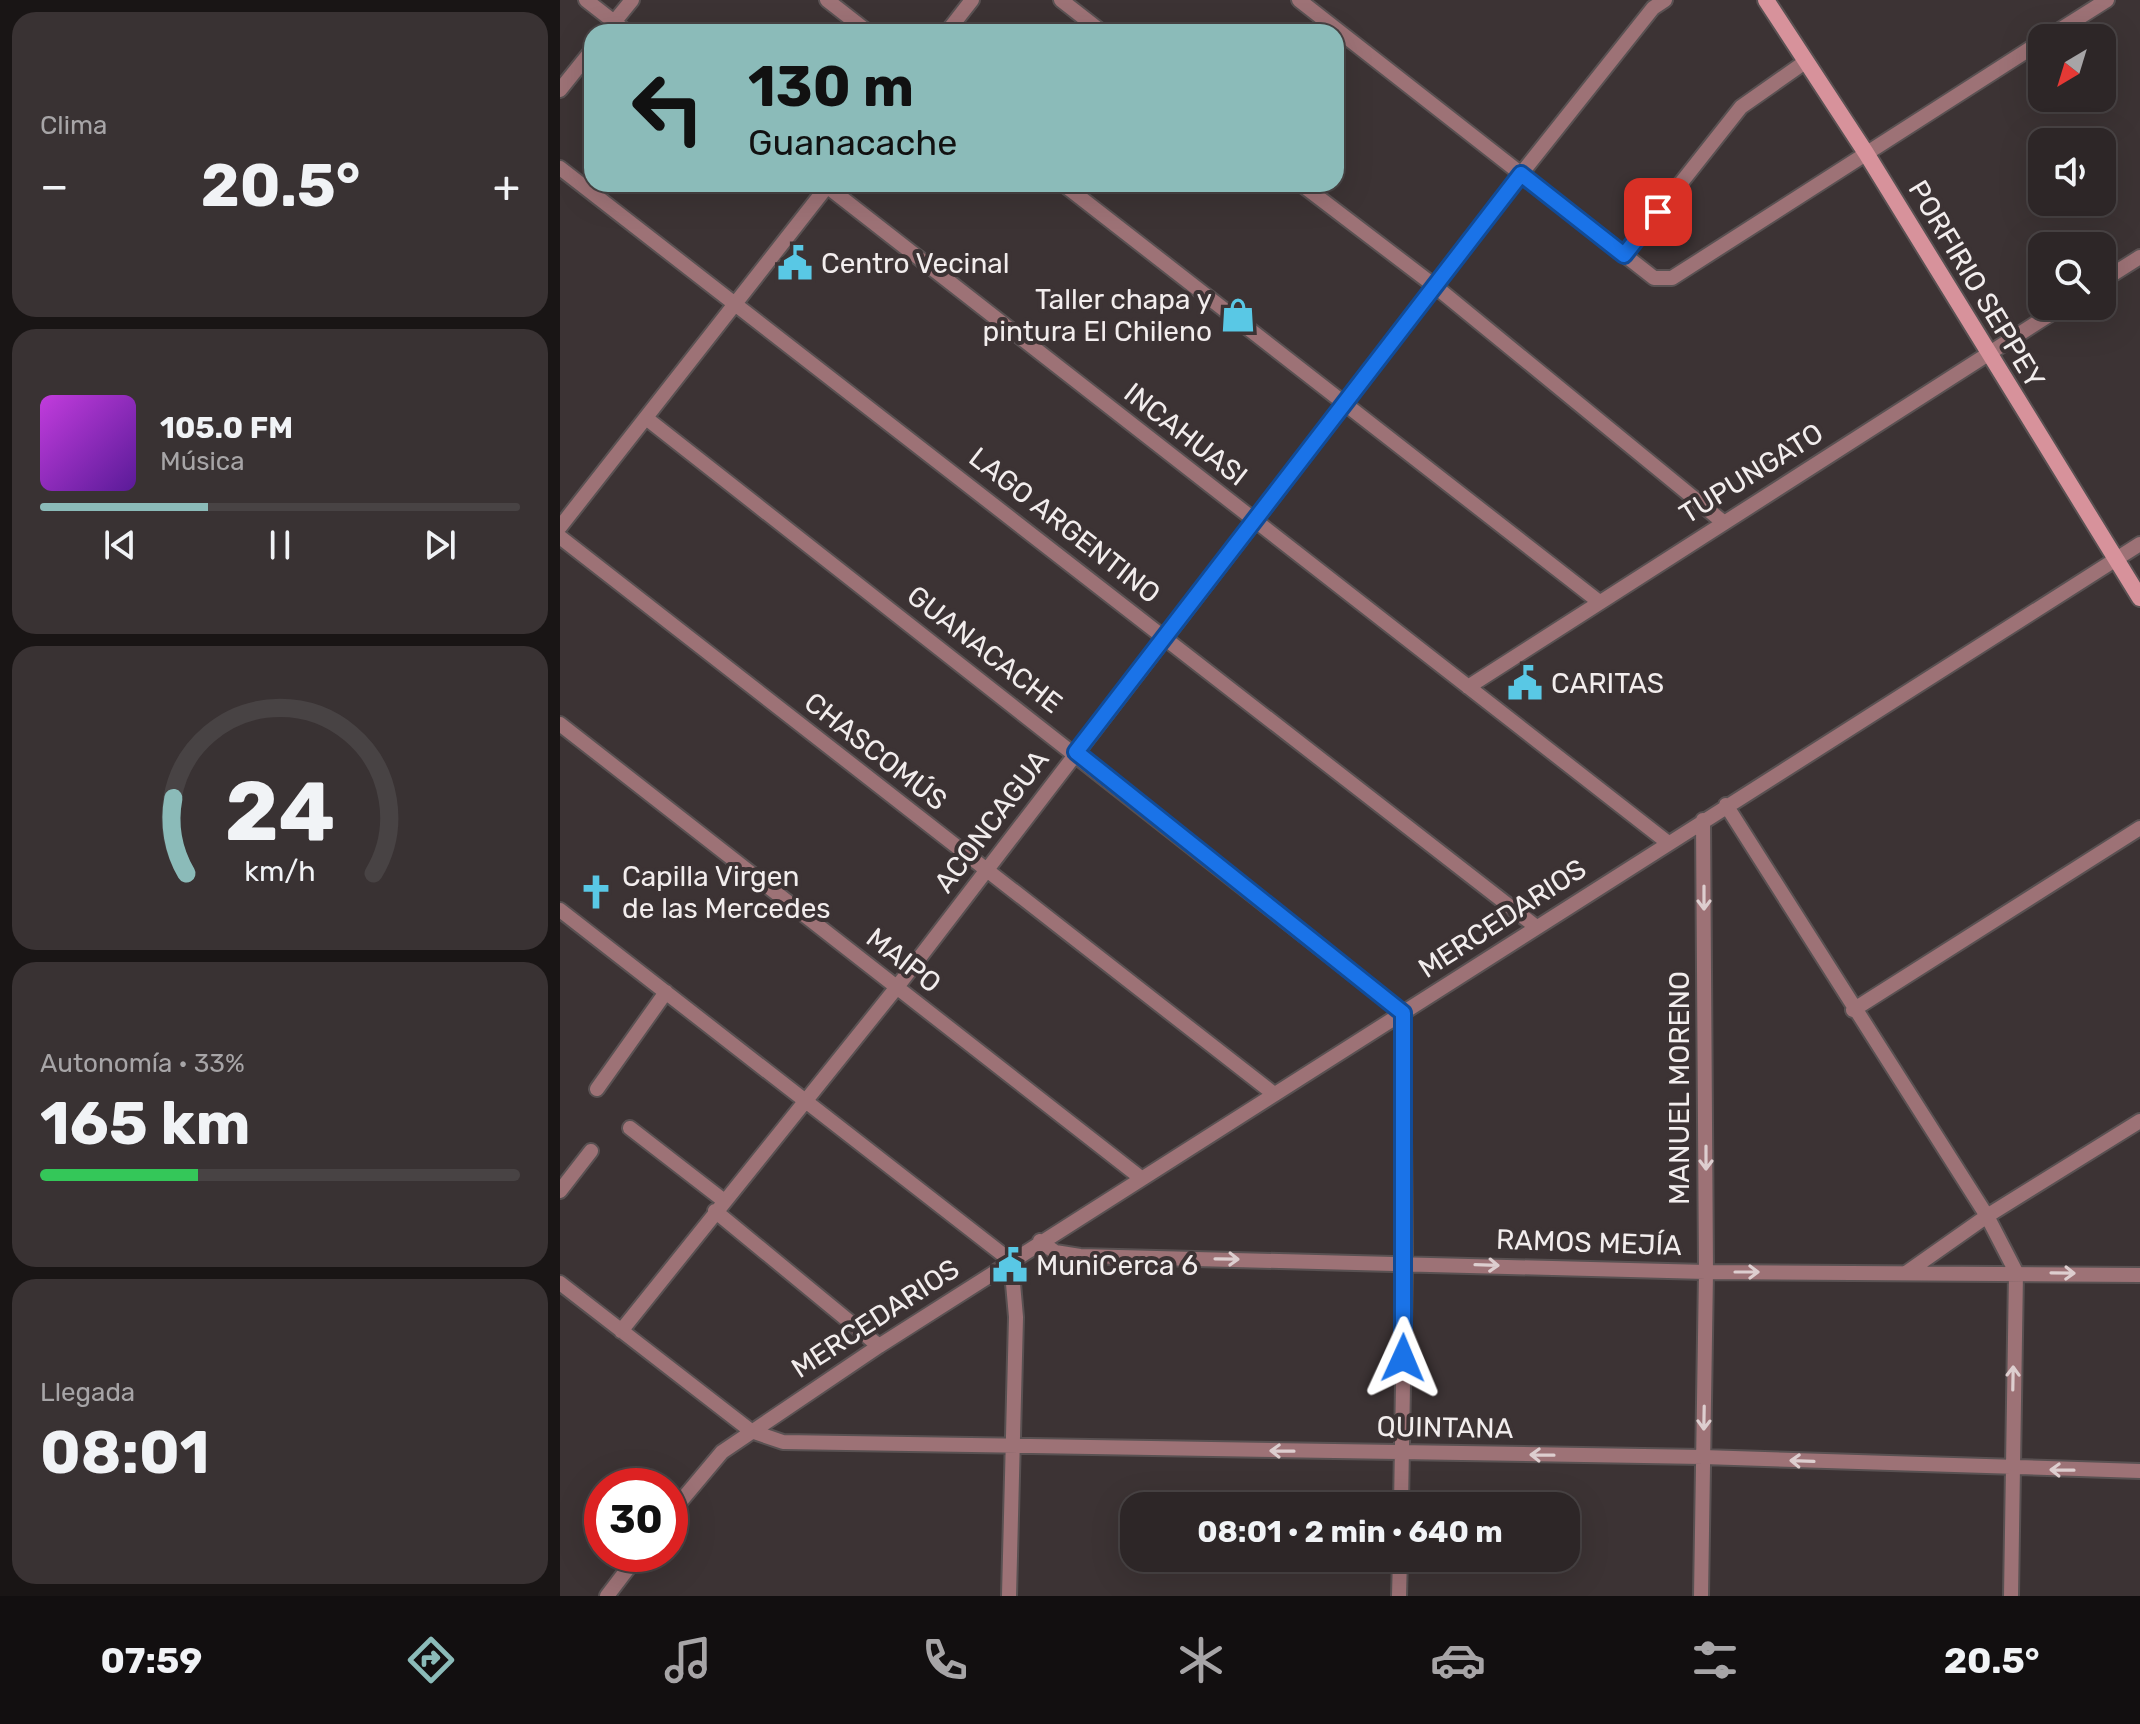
<!DOCTYPE html>
<html lang="es">
<meta charset="utf-8">
<style>
body{margin:0;font-family:Rubik,sans-serif;background:#393233;color:#f1f3f6;height:100vh;display:flex;flex-direction:column;font-size:30px;white-space:nowrap}
*{box-sizing:border-box;margin:0}
p{font-size:26px;color:#a7a5a7}
.icon{flex:none;width:44px;height:44px;fill:none;stroke:currentColor;stroke-width:2;stroke-linecap:round;stroke-linejoin:round}
.map{position:relative;flex:1;overflow:hidden}
.sheet{display:flex;flex-direction:column;gap:12px;padding:12px;background:#191515;width:560px}
.sheet>*{flex:none}
.top-card{position:absolute;left:24px;top:24px;width:760px;height:168px;border-radius:24px;box-shadow:0 8px 32px #0002,0 0 0 2px #484344;background:#8bbbb9;color:#111;overflow:hidden}
.needle{width:52px;rotate:218deg}
.controls{position:absolute;left:1468px;top:24px;display:grid;gap:16px}
.controls a{display:grid;place-items:center;width:88px;height:88px;border-radius:16px;background:#2d2627;box-shadow:0 8px 32px #0002,0 0 0 2px #484344;font-size:40px}
.speed{position:absolute;left:24px;top:1468px;display:flex;gap:16px;font-size:40px;font-weight:700;text-align:center}
.speed>*{display:grid;place-content:center;width:104px;height:104px;border-radius:50%;background:#2d2627;box-shadow:0 8px 32px #0002,0 0 0 2px #484344;line-height:1}
.speed .limit{border:12px solid #d22;background:#fff;color:#111}
.pin{position:absolute;display:grid;place-items:center;width:68px;height:68px;color:#fff;margin:-34px;border-radius:16px;box-shadow:0 4px 12px #0006}
.me{position:absolute;width:88px;margin:-44px;rotate:1deg;stroke-linejoin:round;filter:drop-shadow(0 0 6px #0008)}
.turn{display:flex;align-items:center;gap:28px;height:168px;padding:0 32px;font-size:36px}
.turn .icon{width:104px;height:104px;stroke-width:2.5}
.turn b{display:block;font-size:56px;line-height:68px}
.big{font-size:60px;font-weight:700;line-height:1.1}
.sheet .tile{flex:1;display:flex;flex-direction:column;justify-content:center;gap:12px;min-width:0;padding:0 28px;border-radius:24px;background:#393233}
.sheet .dial{align-items:center;gap:0}
.dial svg{height:208px;overflow:visible;fill:none;stroke:#484344;stroke-width:7;stroke-linecap:round;text-anchor:middle}
.dial text{fill:#f1f3f6;stroke:none}
.song{display:flex;align-items:center;gap:24px}
.cover{width:96px;height:96px;border-radius:12px;background:linear-gradient(135deg,hsl(290 70% 55%),hsl(270 70% 35%))}
.played{height:8px;border-radius:4px;background:linear-gradient(90deg,#8bbbb9 35%,#484344 35%)}
.keys{display:flex;justify-content:space-around;direction:ltr}
.heat{display:flex;justify-content:space-between;align-items:center;font-size:44px;direction:ltr}
.charge{height:12px;border-radius:6px;background:linear-gradient(90deg,#34c759 33%,#484344 0)}
.trip{position:absolute;left:560px;top:1492px;width:460px;height:80px;border-radius:24px;background:#2d2627;box-shadow:0 8px 32px #0002,0 0 0 2px #484344;font-weight:700;line-height:80px;text-align:center}
.tab-bar{display:flex;height:128px;justify-content:space-around;align-items:center;background:#120f10;color:#a7a5a7}
.tab-bar .icon{width:56px;height:56px}
.tab-bar .current{color:#8bbbb9}
.tab-bar b{font-size:36px;color:#f1f3f6}
main{display:flex;flex:1;min-height:0}
.map>svg:first-child{display:block}
</style>
<main>
<section class="sheet">
<div class="tile"><p>Clima</p>
<div class="heat"><a>−</a><b class="big">20.5°</b><a>+</a></div>
</div>
<div class="tile">
<div class="song"><i class="cover"></i><div><b>105.0 FM</b><p>Música</p></div></div>
<div class="played"></div>
<div class="keys"><svg class="icon" aria-label="previous" viewBox="0 0 24 24"><path d="M18 5L8 12l10 7zM5 5v14"/></svg><svg class="icon" aria-label="pause" viewBox="0 0 24 24"><path d="M8 5v14M16 5v14"/></svg><svg class="icon" aria-label="next" viewBox="0 0 24 24"><path d="M6 5l10 7-10 7zM19 5v14"/></svg></div>
</div>
<div class="tile dial"><svg viewBox="0 0 100 80">
<path d="M14 69A42 42 0 1 1 86 69"/>
<path d="M14 69A42 42 0 0 1 9 40" stroke="#8bbbb9"/>
<text x="50" y="56" font-size="32" font-weight="700">24</text>
<text x="50" y="72" font-size="11">km/h</text>
</svg></div>
<div class="tile"><p>Autonomía · 33%</p><b class="big">165 km</b><div class="charge"></div></div>
<div class="tile"><p>Llegada</p><b class="big">08:01</b></div>
</section>
<div class="map">
<svg width="1580" height="1596" viewBox="0 0 1580 1596">
<rect width="100%" height="100%" fill="#3c3334"/>
<g fill="none" stroke-linecap="round" stroke-linejoin="round">
<!-- street casing -->
<g stroke="#595152" stroke-width="18">
<path id="street" d="M26,0L67,32
M267,0L308,32
M501,0L542,32
M739,0L1094,278H1112L1482,41
M46,32L72,0
M387,32L412,0
M1487,38L1547,0
M0,90L32,50
M0,168L975,926
M264,184L1107,842
M503,184L1038,601
M741,184L876,287L1163,522
M1064,255L1181,107L1245,62
M1542,281L1580,257
M86,418L843,1013L845,1262L841,1506
M0,527L269,184
M0,537L714,1094
M908,687L1503,306
M0,724L581,1178
M1166,805L1427,1216L1456,1272L1451,1596
M0,910L451,1261L456,1317L449,1596
M1293,1010L1580,828
M37,1089L106,992
M70,1128L163,1200
M0,1191L31,1151
M155,1211L319,1346
M480,1241L495,1252L520,1256L1146,1272L1580,1275
M1346,1273L1427,1216L1580,1121
M0,1283L191,1431L223,1442L1143,1457L1580,1471
M61,1331L337,987L961,174L1093,8L1105,0
M110,1514L162,1452L319,1346L1580,544
M47,1596L79,1554
M839,1596L840,1558
M1141,1596L1146,1272L1143,820"/>
</g>
<!-- secondary casing -->
<g stroke="#595152" stroke-width="20">
<path id="secondary" d="M1206,0L1306,153L1580,598"/>
</g>
<!-- street -->
<use href="#street" stroke="#9d7276" stroke-width="14"/>
<!-- secondary -->
<use href="#secondary" stroke="#d7929b" stroke-width="16"/>
</g>
<!-- one-way arrows -->
<defs><path id="oneway-shaft" d="M-6 0H5M1.5-3L5.5 0L1.5 3" fill="none" stroke-width="1.6" stroke-linecap="round" stroke-linejoin="round" transform="scale(2)"/></defs>
<g stroke="#ddcecf">
<use href="#oneway-shaft" transform="translate(1144 898) rotate(90)"/>
<use href="#oneway-shaft" transform="translate(1146 1158) rotate(90)"/>
<use href="#oneway-shaft" transform="translate(667 1259) rotate(1)"/>
<use href="#oneway-shaft" transform="translate(927 1265) rotate(2)"/>
<use href="#oneway-shaft" transform="translate(1187 1272)"/>
<use href="#oneway-shaft" transform="translate(1503 1273) rotate(1)"/>
<use href="#oneway-shaft" transform="translate(1453 1378) rotate(-89)"/>
<use href="#oneway-shaft" transform="translate(1144 1418) rotate(91)"/>
<use href="#oneway-shaft" transform="translate(722 1451) rotate(-179)"/>
<use href="#oneway-shaft" transform="translate(982 1455) rotate(-179)"/>
<use href="#oneway-shaft" transform="translate(1242 1461) rotate(-178)"/>
<use href="#oneway-shaft" transform="translate(1502 1470) rotate(-179)"/>
</g>
<g fill="none" stroke-linecap="round" stroke-linejoin="round">
<!-- route casing -->
<g stroke="#114b97" stroke-width="20">
<path id="route" d="M843,1358V1013L516,752L961,174L1064,255L1098,212"/>
</g>
<!-- route -->
<use href="#route" stroke="#1a73e8" stroke-width="14"/>
</g>
<!-- icons -->
<defs>
<g id="civic-bare" transform="scale(2.76)"><path d="M-.6-6.5H3V-4.5H.6V-3L4-1V1h2V6H-6V1h2V-1L-.6-3ZM-1.2 2.5V6h2.4V2.5Z" fill="#59c8e5" stroke="#3c3334" stroke-width="2.5" paint-order="stroke"/></g>
<g id="shop-bare" transform="scale(2.76)"><path d="M-5-2.5h2.3a2.7 3.5 0 0 1 5.4 0H5L5.5 6h-11ZM-1.5-2.5h3a1.5 2.3 0 0 0-3 0Z" fill="#59c8e5" stroke="#3c3334" stroke-width="2.5" paint-order="stroke"/></g>
<g id="church-bare" transform="scale(2.76)"><path d="M-1.2-6h2.4v3.5h3.3v2.4h-3.3V6h-2.4V-.1h-3.3v-2.4h3.3Z" fill="#59c8e5" stroke="#3c3334" stroke-width="2.5" paint-order="stroke"/></g>
</defs>
<g fill-rule="evenodd">
<use href="#civic-bare" x="235" y="263"/>
<use href="#shop-bare" x="678" y="315"/>
<use href="#civic-bare" x="965" y="683"/>
<use href="#church-bare" x="36" y="892"/>
<use href="#civic-bare" x="450" y="1265"/>
</g>
<g text-anchor="middle" stroke-width="8" stroke-linejoin="round" paint-order="stroke">
<!-- poi labels -->
<g font-size="28" fill="#f2eded" stroke="#3c3334" text-anchor="start">
<text x="261" y="273">Centro Vecinal</text>
<text x="652" y="309" text-anchor="end">Taller chapa y<tspan x="652" dy="32">pintura El Chileno</tspan></text>
<text x="991" y="693">CARITAS</text>
<text x="62" y="886">Capilla Virgen<tspan x="62" dy="32">de las Mercedes</tspan></text>
<text x="476" y="1275">MuniCerca 6</text>
</g>
<!-- street labels -->
<g font-size="28" fill="#f2eded" stroke="#3c3334">
<text transform="translate(1417 284) rotate(59)" y="10">PORFIRIO SEPPEY</text>
<text transform="translate(626 434) rotate(38)" y="10">INCAHUASI</text>
<text transform="translate(1191 473) rotate(-32)" y="10">TUPUNGATO</text>
<text transform="translate(505 525) rotate(38)" y="10">LAGO ARGENTINO</text>
<text transform="translate(425 649) rotate(38)" y="10">GUANACACHE</text>
<text transform="translate(316 751) rotate(38)" y="10">CHASCOMÚS</text>
<text transform="translate(431 821) rotate(-53)" y="10">ACONCAGUA</text>
<text transform="translate(942 918) rotate(-33)" y="10">MERCEDARIOS</text>
<text transform="translate(344 960) rotate(38)" y="10">MAIPO</text>
<text transform="translate(1119 1088) rotate(-90)" y="10">MANUEL MORENO</text>
<text transform="translate(1029 1242) rotate(2)" y="10">RAMOS MEJÍA</text>
<text transform="translate(315 1318) rotate(-33)" y="10">MERCEDARIOS</text>
<text transform="translate(885 1427) rotate(1)" y="10">QUINTANA</text>
</g>
</g>
</svg>
<div class="controls">
<a><svg class="needle" viewBox="-14 -14 28 28"><path d="M0-13l5 13h-10z" fill="#e53935"/><path d="M0 13l5-13h-10z" fill="#a7a5a7"/></svg></a>
<a><svg class="icon" aria-label="sound" viewBox="0 0 24 24"><path d="M4 9h4l5-4v14l-5-4H4zM17 9q2 3 0 6"/></svg></a>
<a><svg class="icon" aria-label="search" viewBox="0 0 24 24"><circle cx="10" cy="10" r="6"/><path d="M15 15l6 6"/></svg></a>
</div>
<div class="speed"><div class="limit">30</div></div>
<div class="pin" style="left:1098px;top:212px;background:#d93025"><svg class="icon" aria-label="arrive" viewBox="0 0 24 24"><path d="M6 21V4h12l-3 4 3 4H6"/></svg></div>
<svg class="me" style="left:843px;top:1358px" viewBox="-20 -20 40 40"><path d="M0-17L14 15 0 8-14 15z" fill="#1a73e8" stroke="#fff" stroke-width="4"/></svg>
<div class="trip">08:01 · 2 min · 640 m</div>
<div class="top-card">
<div class="turn"><svg class="icon" aria-label="left" viewBox="0 0 24 24"><path d="M17 20v-9H6M10 6l-5 5 5 5"/></svg><div><b>130 m</b>Guanacache</div></div>
</div>
</div>
</main>
<nav class="tab-bar">
<b>07:59</b>
<svg class="icon current" aria-label="directions" viewBox="0 0 24 24"><path d="M12 3l9 9-9 9-9-9zM9 14v-3h6M13 9l2 2-2 2"/></svg>
<svg class="icon" aria-label="music" viewBox="0 0 24 24"><path d="M9 18V5l10-2v13"/><circle cx="6" cy="18" r="3"/><circle cx="16" cy="16" r="3"/></svg>
<svg class="icon" aria-label="phone" viewBox="0 0 24 24"><path d="M5 4h4l2 5-3 2q2 4 5 5l2-3 5 2v4C11 20 4 13 5 4z"/></svg>
<svg class="icon" aria-label="climate" viewBox="0 0 24 24"><path d="M12 3v18M4 7l16 10M4 17L20 7"/></svg>
<svg class="icon" aria-label="car" viewBox="0 0 24 24"><path d="M5 17H2v-5l4-1 3-4h7l3 4 3 1v5h-3M9 17h6M6 11h13"/><circle cx="7" cy="17" r="2"/><circle cx="17" cy="17" r="2"/></svg>
<svg class="icon" aria-label="filters" viewBox="0 0 24 24"><path d="M4 7h16M4 17h16"/><circle cx="9" cy="7" r="2"/><circle cx="15" cy="17" r="2"/></svg>
<b>20.5°</b>
</nav>
